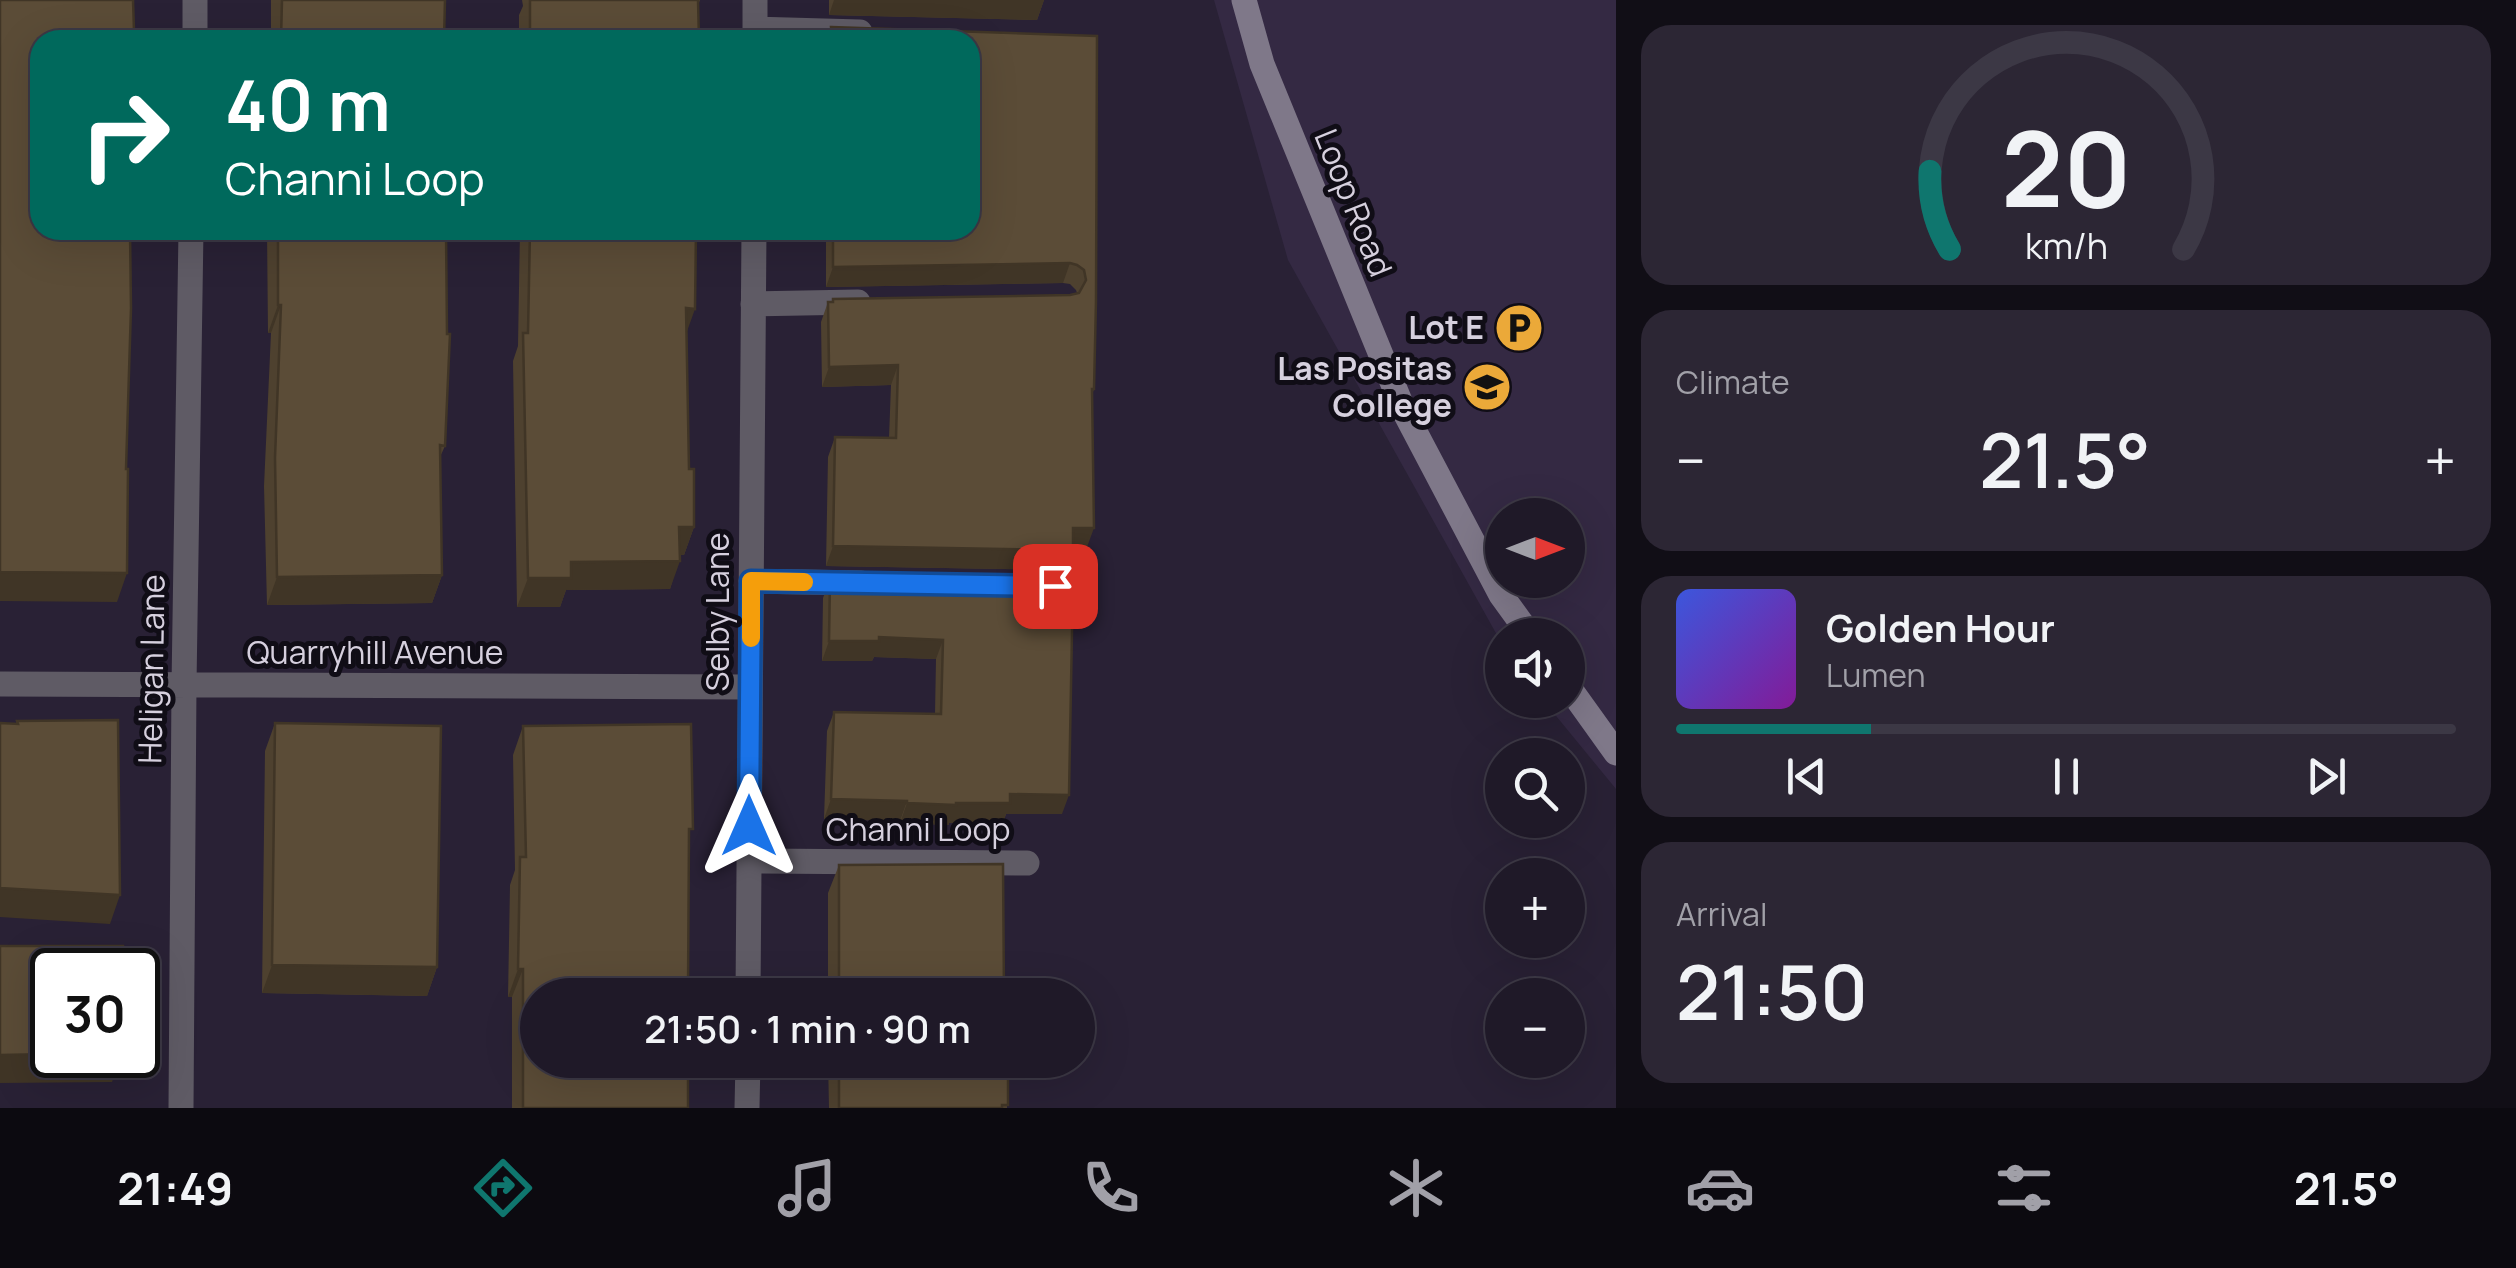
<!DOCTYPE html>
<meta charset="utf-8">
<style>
body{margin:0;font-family:Manrope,sans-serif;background:#2c2634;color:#f1f3f6;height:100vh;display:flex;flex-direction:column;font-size:38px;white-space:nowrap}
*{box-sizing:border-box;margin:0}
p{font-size:32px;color:#a1a0a8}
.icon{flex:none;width:55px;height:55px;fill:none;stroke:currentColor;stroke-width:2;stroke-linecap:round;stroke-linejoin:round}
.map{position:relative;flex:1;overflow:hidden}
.drawer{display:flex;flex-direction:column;gap:25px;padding:25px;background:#110e16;width:900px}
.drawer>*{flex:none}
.guide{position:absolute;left:30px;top:30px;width:950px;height:210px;border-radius:30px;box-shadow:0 10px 40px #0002,0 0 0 2px #3c3845;background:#00695c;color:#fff;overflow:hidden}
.needle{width:65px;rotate:90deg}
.fabs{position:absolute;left:1485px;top:498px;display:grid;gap:20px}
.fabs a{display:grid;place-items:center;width:100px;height:100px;border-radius:50%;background:#1f1928;box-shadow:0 10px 40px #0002,0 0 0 2px #3c3845;font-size:50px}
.speed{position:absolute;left:30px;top:948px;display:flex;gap:20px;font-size:50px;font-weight:700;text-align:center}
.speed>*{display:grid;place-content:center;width:130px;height:130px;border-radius:50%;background:#1f1928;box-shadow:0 10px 40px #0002,0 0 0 2px #3c3845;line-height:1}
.speed .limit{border:5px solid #111;border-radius:15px;background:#fff;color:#111}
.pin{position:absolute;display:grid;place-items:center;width:85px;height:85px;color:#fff;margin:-42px;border-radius:20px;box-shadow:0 5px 15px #0006}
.me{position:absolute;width:110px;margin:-55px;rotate:0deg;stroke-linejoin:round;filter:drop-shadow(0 0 8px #0008)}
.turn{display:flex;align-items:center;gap:35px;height:210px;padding:0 30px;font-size:45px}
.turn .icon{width:130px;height:130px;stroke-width:2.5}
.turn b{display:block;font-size:70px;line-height:85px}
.big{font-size:75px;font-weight:600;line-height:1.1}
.drawer .card{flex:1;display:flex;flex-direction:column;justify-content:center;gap:15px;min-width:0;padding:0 35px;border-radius:30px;background:#2c2634}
.drawer .dial{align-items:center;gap:0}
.dial svg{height:260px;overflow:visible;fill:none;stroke:#3c3845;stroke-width:7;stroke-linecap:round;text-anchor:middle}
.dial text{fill:#f1f3f6;stroke:none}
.song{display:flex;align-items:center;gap:30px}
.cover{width:120px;height:120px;border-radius:15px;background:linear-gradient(135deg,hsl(230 70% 55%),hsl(290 70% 35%))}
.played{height:10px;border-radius:5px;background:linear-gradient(90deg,#0f766e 25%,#3c3845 25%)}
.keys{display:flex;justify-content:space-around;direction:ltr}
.heat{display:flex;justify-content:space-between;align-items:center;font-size:55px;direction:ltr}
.trip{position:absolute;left:520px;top:978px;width:575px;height:100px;border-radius:50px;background:#1f1928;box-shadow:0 10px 40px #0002,0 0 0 2px #3c3845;font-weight:600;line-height:100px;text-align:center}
.menu{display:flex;height:160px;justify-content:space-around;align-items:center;background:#0c0a10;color:#a1a0a8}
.menu .icon{width:70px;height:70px}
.menu .selected{color:#0f766e}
.menu b{font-size:45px;color:#f1f3f6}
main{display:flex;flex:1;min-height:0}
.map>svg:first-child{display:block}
</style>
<main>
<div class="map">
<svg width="1616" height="1108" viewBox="0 0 1616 1108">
<rect width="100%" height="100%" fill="#292135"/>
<!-- built -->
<path fill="#342943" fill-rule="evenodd" d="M1214,0H1616V789L1543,700H1568V635H1502V644L1288,260ZM1502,515H1568V580H1502Z"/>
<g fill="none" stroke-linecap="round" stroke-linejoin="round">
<!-- street -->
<path stroke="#5f5b65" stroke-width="25" d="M755,29L860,32
M195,40V0
M755,40V0
M753,304L858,302
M751,581L861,583
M0,684L750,687
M749,861L1027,863
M748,995L754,230
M181,1108L184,685L191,230
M747,1108L748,1060"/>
<!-- secondary -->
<path stroke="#7f7889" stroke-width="25" d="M1244,0L1262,64L1404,411L1501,595L1530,635
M1568,686L1616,753"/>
</g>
<!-- wall -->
<path fill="#4e412f" d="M271,0H445L444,40H271Z
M522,0H700L698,5L699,40H519V15L523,6Z
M829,0H1044L1037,20L829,15Z
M831,27L1097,36L1094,389L1092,395L1087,547L1073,548V555L1066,574L1055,570L826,566L828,457L835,437L889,438L891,385L822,387L821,322L828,302L1070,295L1077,293L1076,290L1070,284L1063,283L826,287V230H970V40H827Z
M267,230H446L445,446L440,457L442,575L432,603L267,605L264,486L271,333H268Z
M520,230H696L687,331L689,469L694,527L684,555H680L670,589L566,590L560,607H517L513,361L518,346Z
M830,579L1062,582V814H1006L1003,823H949V825L900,823V821L824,819L827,731L834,712L935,714L936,659L874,657L872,661H822L823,598Z
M275,723L437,967L427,996L262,993L265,751Z
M523,726L689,840L688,1108H512V997H508L510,885L515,870L513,755Z
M839,865L1004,995H828V893Z
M828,1060H1008L1007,1108H829Z"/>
<!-- shaded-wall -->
<path fill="#403526" d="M834,0H1044L1037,20L829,15Z
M1070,263L1063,283L826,287L833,267Z
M278,305H281L271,333H268Z
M686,308L695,309L685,337Z
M898,365L891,385L822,387L829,367Z
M679,527H694L684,555H669Z
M1073,528H1094L1087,547L1066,548Z
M833,546L1062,550L1055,570L826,566Z
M680,561L670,589L566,590L560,607H517L528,578L571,562Z
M0,572L127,573L117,602L0,601Z
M442,575L432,603L267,605L277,577Z
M879,637L943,640L936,659L874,657L872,661H822L829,641Z
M1010,794L1069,795L1062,814H1006L1003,823H949V825L900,823L907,803H956Z
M831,799L907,801L900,821L824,819Z
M0,888L120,895L110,924L0,917Z
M272,965L437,967L427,996L262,993Z
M518,969H523L512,997H508Z
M0,1055H122L112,1082L0,1083Z"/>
<!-- building -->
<path fill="#5b4c37" stroke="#403526" stroke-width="2.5" d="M0,0H133L134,30H132L131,40H40V230H130L131,308L126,469H128L127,573L0,572Z
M282,0H445L444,40H281Z
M530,0H698L699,40H530Z
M831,27L1097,36L1096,301L1094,389H1092L1094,528H1073V555L1062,550L833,546L835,437L896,438L898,365L829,367L828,302H833V299L1070,295L1079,293L1086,280L1084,270L1077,265L1070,263L833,267V230H970V40H832Z
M278,230H446L447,334H450L445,446L440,445L442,575L277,577L275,458L281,305H278Z
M530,230H696L695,309L686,308L689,469H694V527H679L680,561L571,562V578H528L523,333H528Z
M1073,578L1069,795L1010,794V803H956V805L907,803V801L831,799L834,712L941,714L943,640L879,637V641H829L830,579L1062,582Z
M118,720L120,895L0,888V723L18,724L17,721Z
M275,723L441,726L437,967L272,965Z
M691,724L693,829H689L688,995H538V1060H688V1108H523V969H518L520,857H526L523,726Z
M1003,864L1004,995H839V865Z
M0,946H123V970H52V1054L0,1055Z
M839,1060H1008V1105H1002V1108H839Z"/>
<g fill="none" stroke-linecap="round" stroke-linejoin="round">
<!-- route casing -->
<g stroke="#114b97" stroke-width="25">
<path id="route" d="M749,826L751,581L1055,586"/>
</g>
<!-- route -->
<use href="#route" stroke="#1a73e8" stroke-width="18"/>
<!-- slow -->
<path stroke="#f59e0b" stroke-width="18" d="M751,638V581L804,582"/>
</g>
<!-- icons -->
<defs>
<g id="parking-disc" transform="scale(2.5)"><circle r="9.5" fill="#eba939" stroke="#100d16"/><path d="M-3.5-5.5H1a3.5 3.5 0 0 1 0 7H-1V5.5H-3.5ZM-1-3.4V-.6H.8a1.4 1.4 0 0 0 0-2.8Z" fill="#111"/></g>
<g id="university-disc" transform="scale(2.5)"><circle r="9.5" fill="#eba939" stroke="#100d16"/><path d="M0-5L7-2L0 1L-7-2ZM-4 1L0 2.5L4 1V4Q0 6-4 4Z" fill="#111"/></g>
</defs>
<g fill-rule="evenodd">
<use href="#parking-disc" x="1519" y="328"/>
<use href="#university-disc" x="1487" y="387"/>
</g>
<g text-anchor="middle" stroke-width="10" stroke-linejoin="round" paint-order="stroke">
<!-- street labels -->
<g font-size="32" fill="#d6d0de" stroke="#100d16">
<text transform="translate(1353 203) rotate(68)" y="11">Loop Road</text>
<text transform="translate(718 612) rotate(-90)" y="11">Selby Lane</text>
<text x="375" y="664">Quarryhill Avenue</text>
<text transform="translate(152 669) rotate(-89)" y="11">Heligan Lane</text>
<text x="918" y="841">Channi Loop</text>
</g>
<!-- poi labels -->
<g font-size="32" font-weight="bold" fill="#d6d0de" stroke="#100d16" text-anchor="end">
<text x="1484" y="339">Lot E</text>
<text x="1452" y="380">Las Positas<tspan x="1452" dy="37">College</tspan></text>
</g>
</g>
</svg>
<div class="fabs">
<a><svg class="needle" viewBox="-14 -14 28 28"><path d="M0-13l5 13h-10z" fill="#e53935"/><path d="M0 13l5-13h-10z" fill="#a1a0a8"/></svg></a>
<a><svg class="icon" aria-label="sound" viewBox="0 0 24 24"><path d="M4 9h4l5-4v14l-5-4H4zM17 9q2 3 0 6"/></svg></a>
<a><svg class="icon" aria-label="search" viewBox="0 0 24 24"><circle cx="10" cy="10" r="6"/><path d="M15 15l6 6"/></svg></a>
<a>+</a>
<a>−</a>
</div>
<div class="speed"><div class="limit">30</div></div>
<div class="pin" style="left:1055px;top:586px;background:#d93025"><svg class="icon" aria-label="arrive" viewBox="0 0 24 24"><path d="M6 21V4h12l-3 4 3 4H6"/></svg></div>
<svg class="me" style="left:749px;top:826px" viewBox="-20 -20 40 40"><path d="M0-17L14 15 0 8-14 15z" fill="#1a73e8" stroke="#fff" stroke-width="4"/></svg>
<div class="trip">21:50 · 1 min · 90 m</div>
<div class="guide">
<div class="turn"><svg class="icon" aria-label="right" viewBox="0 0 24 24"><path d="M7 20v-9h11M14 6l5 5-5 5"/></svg><div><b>40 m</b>Channi Loop</div></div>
</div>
</div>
<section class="drawer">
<div class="card dial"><svg viewBox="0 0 100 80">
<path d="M14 69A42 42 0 1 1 86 69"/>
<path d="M14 69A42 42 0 0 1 8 45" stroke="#0f766e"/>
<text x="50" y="56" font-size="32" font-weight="700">20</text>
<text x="50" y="72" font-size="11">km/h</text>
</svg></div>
<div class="card"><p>Climate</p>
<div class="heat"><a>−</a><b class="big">21.5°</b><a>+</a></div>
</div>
<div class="card">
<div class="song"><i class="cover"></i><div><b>Golden Hour</b><p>Lumen</p></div></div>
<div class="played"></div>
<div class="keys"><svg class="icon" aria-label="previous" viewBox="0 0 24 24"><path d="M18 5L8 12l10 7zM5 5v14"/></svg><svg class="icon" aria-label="pause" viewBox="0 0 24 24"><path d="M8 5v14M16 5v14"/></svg><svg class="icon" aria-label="next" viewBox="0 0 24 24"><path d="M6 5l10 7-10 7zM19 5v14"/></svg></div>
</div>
<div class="card"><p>Arrival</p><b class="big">21:50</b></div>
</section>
</main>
<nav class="menu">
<b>21:49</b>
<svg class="icon selected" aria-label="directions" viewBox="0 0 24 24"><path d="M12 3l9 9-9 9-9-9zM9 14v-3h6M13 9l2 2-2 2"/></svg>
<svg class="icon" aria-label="music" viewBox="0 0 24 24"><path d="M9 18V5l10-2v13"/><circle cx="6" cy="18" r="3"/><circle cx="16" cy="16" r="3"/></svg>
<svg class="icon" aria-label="phone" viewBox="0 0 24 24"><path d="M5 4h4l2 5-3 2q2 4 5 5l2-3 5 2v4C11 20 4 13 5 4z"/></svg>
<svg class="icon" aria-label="climate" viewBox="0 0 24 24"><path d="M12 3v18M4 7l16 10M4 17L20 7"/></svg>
<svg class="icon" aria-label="car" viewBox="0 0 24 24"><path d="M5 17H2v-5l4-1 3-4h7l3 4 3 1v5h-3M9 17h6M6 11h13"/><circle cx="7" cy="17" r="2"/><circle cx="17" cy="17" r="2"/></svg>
<svg class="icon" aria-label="filters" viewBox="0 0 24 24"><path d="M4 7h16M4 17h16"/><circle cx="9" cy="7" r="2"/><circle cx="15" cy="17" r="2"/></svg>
<b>21.5°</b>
</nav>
